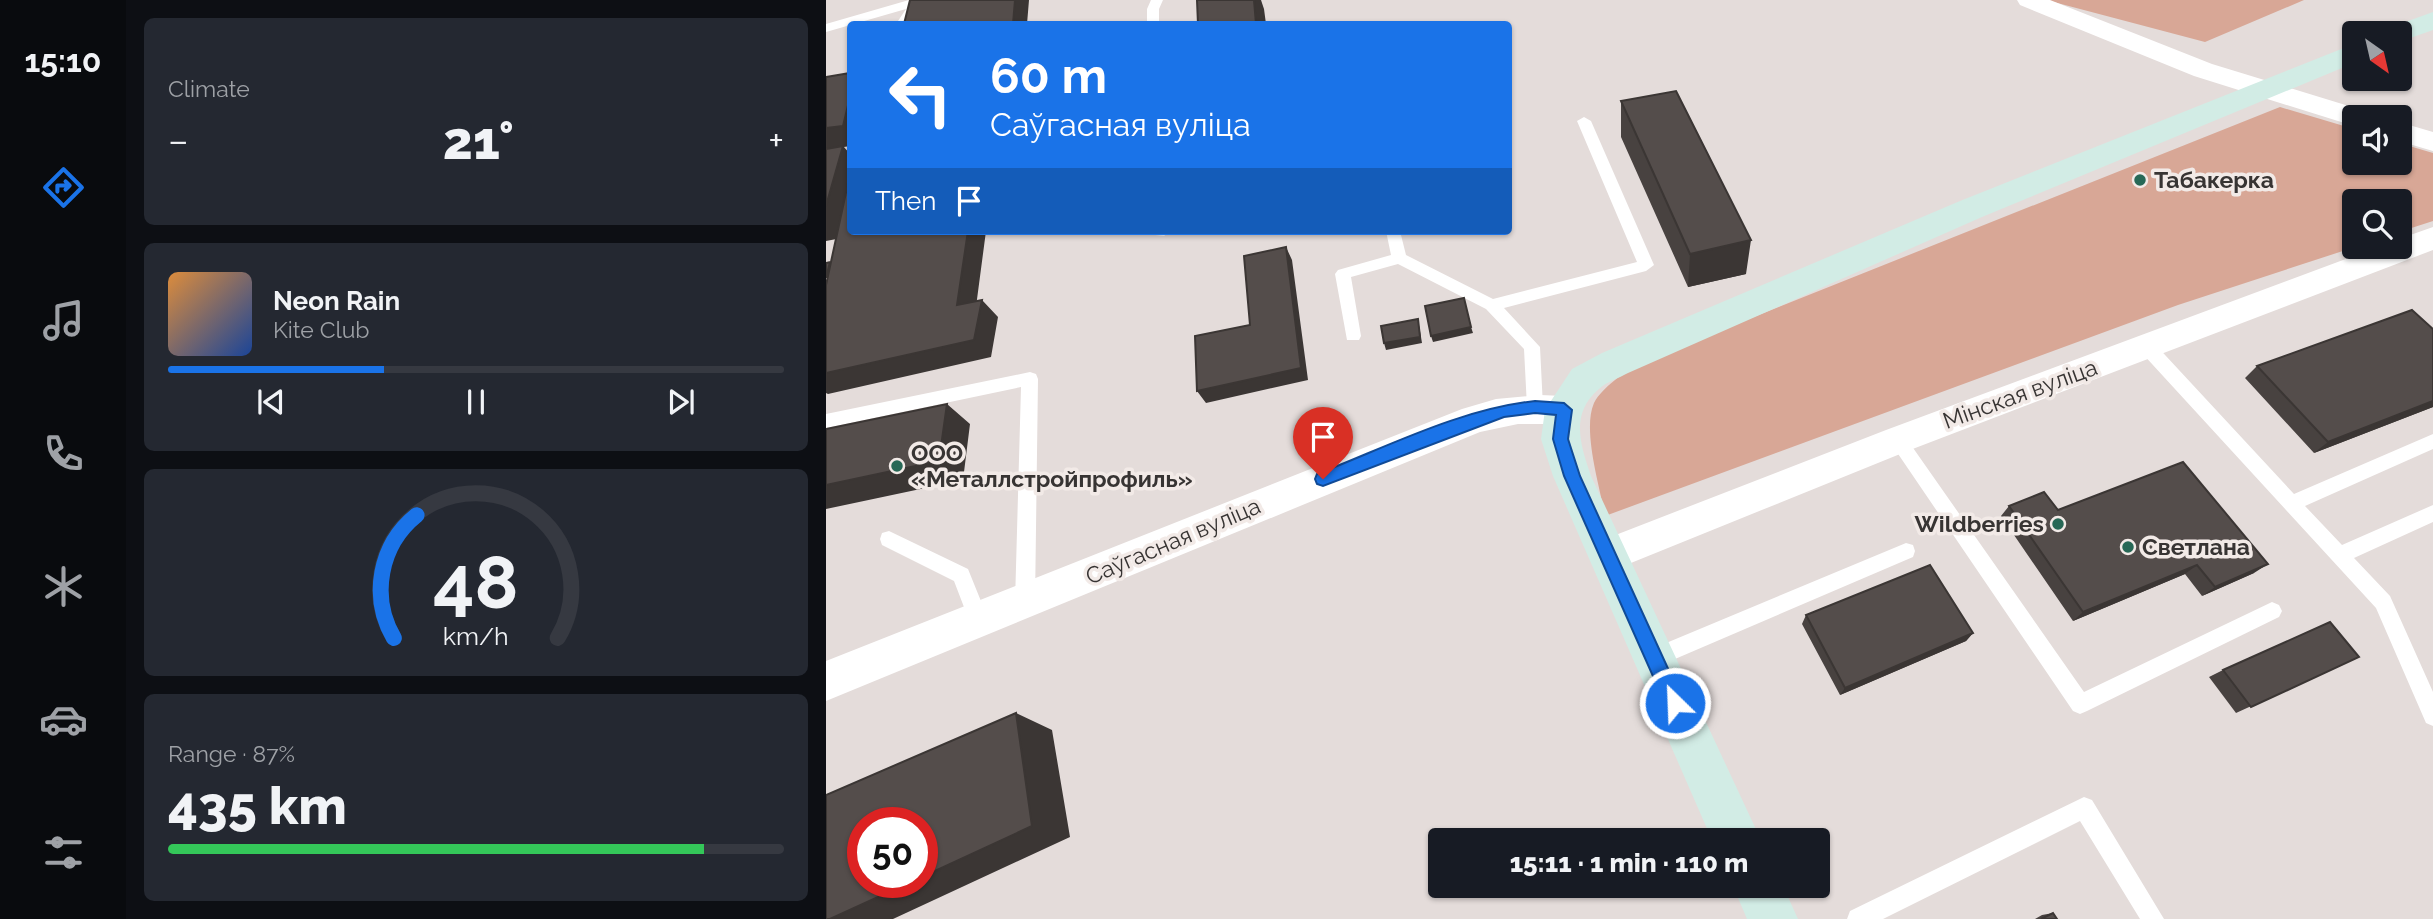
<!DOCTYPE html>
<meta charset="utf-8">
<style>
body{margin:0;font-family:Raleway,sans-serif;background:#242831;color:#f1f3f6;height:100vh;display:flex;flex-direction:column;font-size:26px;white-space:nowrap}
*{box-sizing:border-box;margin:0}
p{font-size:23px;color:#9ea1a6}
.icon{flex:none;width:38px;height:38px;fill:none;stroke:currentColor;stroke-width:2;stroke-linecap:round;stroke-linejoin:round}
.map{position:relative;flex:1;overflow:hidden}
.details{display:flex;flex-direction:column;gap:18px;padding:18px;background:#0d0f14;width:700px}
.details>*{flex:none}
.banner{position:absolute;left:21px;top:21px;width:665px;height:214px;border-radius:7px;box-shadow:0 2px 5px #0004;background:#1a73e8;color:#fff;overflow:hidden}
.needle{width:46px;rotate:146deg}
.fabs{position:absolute;left:1516px;top:21px;display:grid;gap:14px}
.fabs a{display:grid;place-items:center;width:70px;height:70px;border-radius:7px;background:#171b24;box-shadow:0 2px 5px #0004;font-size:35px}
.speed{position:absolute;left:21px;top:807px;display:flex;gap:14px;font-size:35px;font-weight:700;text-align:center}
.speed>*{display:grid;place-content:center;width:91px;height:91px;border-radius:50%;background:#171b24;box-shadow:0 2px 5px #0004;line-height:1}
.speed .limit{border:10px solid #d22;background:#fff;color:#111}
.pin{position:absolute;display:grid;place-items:center;width:60px;height:60px;color:#fff;margin:-72px -30px;border-radius:50% 50% 50% 0;rotate:-45deg;box-shadow:0 0 7px #0007}
.pin .icon{rotate:45deg}
.me{position:absolute;width:77px;margin:-38px;rotate:336deg;stroke-linejoin:round;filter:drop-shadow(0 0 5px #0008)}
.turn{display:flex;align-items:center;gap:24px;height:147px;padding:0 28px;font-size:32px}
.turn .icon{width:91px;height:91px;stroke-width:2.5}
.turn b{display:block;font-size:49px;line-height:60px}
.then{display:flex;align-items:center;height:66px;padding:0 28px;background:#0003;gap:14px;font-size:26px}
.big{font-size:52px;font-weight:800;line-height:1.1}
.details .card{flex:1;display:flex;flex-direction:column;justify-content:center;gap:10px;min-width:0;padding:0 24px;border-radius:10px;background:#242831}
.details .dial{align-items:center;gap:0}
.dial svg{height:182px;overflow:visible;fill:none;stroke:#363941;stroke-width:7;stroke-linecap:round;text-anchor:middle}
.dial text{fill:#f1f3f6;stroke:none}
.song{display:flex;align-items:center;gap:21px}
.cover{width:84px;height:84px;border-radius:10px;background:linear-gradient(135deg,hsl(30 70% 55%),hsl(220 70% 35%))}
.played{height:7px;border-radius:4px;background:linear-gradient(90deg,#1a73e8 35%,#363941 35%)}
.keys{display:flex;justify-content:space-around;direction:ltr}
.heat{display:flex;justify-content:space-between;align-items:center;font-size:38px;direction:ltr}
.charge{height:10px;border-radius:5px;background:linear-gradient(90deg,#34c759 87%,#363941 0)}
.trip{position:absolute;left:602px;top:828px;width:402px;height:70px;border-radius:7px;background:#171b24;box-shadow:0 2px 5px #0004;font-weight:800;line-height:70px;text-align:center}
main{display:flex;flex:1;min-height:0}
.dock{display:flex;flex-direction:column;width:126px;justify-content:space-around;align-items:center;background:#090b0e;color:#9ea1a6}
.dock .icon{width:49px;height:49px}
.dock .current{color:#1a73e8}
.dock b{font-size:32px;color:#f1f3f6}
.map>svg:first-child{display:block}
</style>
<main>
<nav class="dock">
<b>15:10</b>
<svg class="icon current" aria-label="directions" viewBox="0 0 24 24"><path d="M12 3l9 9-9 9-9-9zM9 14v-3h6M13 9l2 2-2 2"/></svg>
<svg class="icon" aria-label="music" viewBox="0 0 24 24"><path d="M9 18V5l10-2v13"/><circle cx="6" cy="18" r="3"/><circle cx="16" cy="16" r="3"/></svg>
<svg class="icon" aria-label="phone" viewBox="0 0 24 24"><path d="M5 4h4l2 5-3 2q2 4 5 5l2-3 5 2v4C11 20 4 13 5 4z"/></svg>
<svg class="icon" aria-label="climate" viewBox="0 0 24 24"><path d="M12 3v18M4 7l16 10M4 17L20 7"/></svg>
<svg class="icon" aria-label="car" viewBox="0 0 24 24"><path d="M5 17H2v-5l4-1 3-4h7l3 4 3 1v5h-3M9 17h6M6 11h13"/><circle cx="7" cy="17" r="2"/><circle cx="17" cy="17" r="2"/></svg>
<svg class="icon" aria-label="filters" viewBox="0 0 24 24"><path d="M4 7h16M4 17h16"/><circle cx="9" cy="7" r="2"/><circle cx="15" cy="17" r="2"/></svg>
</nav>
<section class="details">
<div class="card"><p>Climate</p>
<div class="heat"><a>−</a><b class="big">21°</b><a>+</a></div>
</div>
<div class="card">
<div class="song"><i class="cover"></i><div><b>Neon Rain</b><p>Kite Club</p></div></div>
<div class="played"></div>
<div class="keys"><svg class="icon" aria-label="previous" viewBox="0 0 24 24"><path d="M18 5L8 12l10 7zM5 5v14"/></svg><svg class="icon" aria-label="pause" viewBox="0 0 24 24"><path d="M8 5v14M16 5v14"/></svg><svg class="icon" aria-label="next" viewBox="0 0 24 24"><path d="M6 5l10 7-10 7zM19 5v14"/></svg></div>
</div>
<div class="card dial"><svg viewBox="0 0 100 80">
<path d="M14 69A42 42 0 1 1 86 69"/>
<path d="M14 69A42 42 0 0 1 24 15" stroke="#1a73e8"/>
<text x="50" y="56" font-size="32" font-weight="700">48</text>
<text x="50" y="72" font-size="11">km/h</text>
</svg></div>
<div class="card"><p>Range · 87%</p><b class="big">435 km</b><div class="charge"></div></div>
</section>
<div class="map">
<svg width="1607" height="919" viewBox="0 0 1607 919">
<rect width="100%" height="100%" fill="#e4dcda"/>
<!-- green -->
<path fill="#d8a796" d="M1220,0H1478L1379,42Z
M1454,107L1528,129V163H1573V143L1607,153V221L1573,232V201H1528L1529,247L1352,305L779,516C774,487 756,430 768,403C777,386 798,374 812,363Z"/>
<g fill="none" stroke-linecap="round" stroke-linejoin="round">
<!-- service -->
<path fill="#fff" fill-rule="evenodd" d="M83,0H102L95,4L82,24H70L80,9L0,32V24Z
M325,0H337L333,9V24H321V9Z
M758,117L765,121L828,265L820,271L678,308L714,347L717,407L715,412H703L701,407L698,349L660,309L572,264L525,277L535,336L533,340H521L509,274L512,270L565,255L560,231H574L580,255L667,299L811,262L751,121Z
M327,231H345L338,236L329,235Z
M1321,341L1327,342L1468,494L1607,434V449L1479,506L1516,545L1607,505V522L1528,558L1564,596L1607,692V726L1600,723L1550,608L1315,352L1313,347L1315,342Z
M204,372L210,374L212,379L209,603L206,609L199,612L192,609L189,603L195,387L0,428V414Z
M1072,433L1078,435L1258,692L1446,602L1453,605L1456,611L1453,617L1261,711L1254,714L1247,711L1066,445L1063,440L1066,435Z
M63,531L142,569L163,621L160,628L153,630L146,628L128,581L56,545L54,539L56,533Z
M1080,543L1087,545L1089,551L1087,557L828,668L821,665L818,658L821,651Z
M1258,797L1266,800L1338,919H1314L1254,821L1057,919H1021L1024,911Z"/>
<!-- minor -->
<path fill="#fff" fill-rule="evenodd" d="M1191,0H1224L1386,64L1539,111L1542,117H1528V126L1368,76L1194,5Z
M1573,122L1607,132V151L1573,141Z
M1607,227V250L1084,450L795,567L782,572L769,567L763,555L769,543L1060,430L1552,247H1573V239Z
M714,395L738,396L750,400L755,410L750,420L738,424H692L654,432L0,701V661L636,409L670,399Z"/>
<!-- secondary -->
<path fill="#d2ece5" fill-rule="evenodd" d="M1607,12V30L1573,42V33H1560L1563,28Z
M1528,44V63L1156,217L802,373C793,378 780,382 773,389C743,414 755,446 765,476L935,840H886L727,476L715,439L719,410L746,369L776,353L1134,201Z
M907,886H957L972,919H921Z"/>
</g>
<!-- wall -->
<path fill="#484240" d="M795,101L920,274L862,287L795,137Z
M1607,329V407L1488,453L1419,378L1431,366Z
M1183,506L1232,510L1428,573L1376,596L1359,574L1247,621L1175,516Z
M980,615L1147,633L1140,641L1014,695L976,624Z
M1533,657L1410,713L1383,677L1397,670Z
M1227,913L1231,919H1209L1216,915Z"/>
<!-- shaded-wall -->
<path fill="#3b3634" d="M189,0H203L201,24H187Z
M428,0H435L438,9L440,24H430Z
M24,97V146L18,147L24,154V226L21,237L0,241V128Z
M142,231H160L148,322L131,305Z
M925,240L920,274L862,287L864,254Z
M460,247L466,260L482,380L380,403L371,391L475,368Z
M156,300L172,317L165,357L2,394L0,393V373Z
M592,319L596,343L560,350L558,343Z
M645,327L647,333L607,342L605,336Z
M1607,401V407L1488,453L1502,442Z
M121,404L144,424L137,480L0,509V485Z
M1442,564L1428,573L1376,596L1389,587Z
M1371,565L1359,574L1247,621L1257,612Z
M1147,633L1140,641L1014,695L1019,688Z
M190,713L226,730L244,837L67,919H4L85,882H96V877Z"/>
<!-- building -->
<path fill="#544d4b" stroke="#3b3634" stroke-width="2" d="M84,0H189L187,24H78Z
M371,0H428L430,24H372Z
M24,73V97L17,126L0,128V77Z
M850,91L925,240L864,254L795,101Z
M17,146L0,206V149Z
M24,174V231H142L131,305L156,300L148,340L0,373V285Z
M460,247L475,368L371,391L369,336L424,325L418,256Z
M4,262L0,278V263Z
M638,298L645,327L605,336L599,306Z
M1586,310L1607,329V401L1502,442L1431,366Z
M592,319L594,337L558,343L555,326Z
M121,404L113,461L0,485V429Z
M1357,462L1442,564L1389,587L1371,565L1257,612L1183,506L1218,492L1232,510Z
M1104,565L1147,633L1019,688L980,615Z
M1504,622L1533,657L1425,707L1397,670Z
M190,713L206,826L96,877V822H37V882H85L4,919H0V795Z
M1227,913L1231,919H1215Z"/>
<!-- route -->
<path fill="#1a73e8" stroke="#114b97" stroke-width="2" d="M709,401L738,403L746,410L742,439L754,476L855,697L858,703L855,710L849,712L842,710L738,476L727,439L730,415L709,413L678,417L497,486L491,484L489,479L491,474C561,447 634,409 709,401Z"/>
<!-- markers -->
<g fill="#276856" stroke="#f2eae7" stroke-width="2.5">
<circle cx="1314" cy="180" r="7"/>
<circle cx="71" cy="466" r="7"/>
<circle cx="1232" cy="524" r="7"/>
<circle cx="1302" cy="547" r="7"/>
</g>
<g text-anchor="middle" stroke-width="7" stroke-linejoin="round" paint-order="stroke">
<!-- poi labels -->
<g font-size="23" font-weight="bold" fill="#373433" stroke="#f2eae7" text-anchor="start">
<text x="1328" y="188">Табакерка</text>
<text x="85" y="461">ООО<tspan x="85" dy="26">«Металлстройпрофиль»</tspan></text>
<text x="1218" y="532" text-anchor="end">Wildberries</text>
<text x="1316" y="555">Светлана</text>
</g>
<!-- street labels -->
<g font-size="23" fill="#373433" stroke="#f2eae7">
<text transform="translate(1194 394) rotate(-20)" y="8">Мінская вуліца</text>
<text transform="translate(347 541) rotate(-23)" y="8">Саўгасная вуліца</text>
</g>
</g>
</svg>
<div class="fabs">
<a><svg class="needle" viewBox="-14 -14 28 28"><path d="M0-13l5 13h-10z" fill="#e53935"/><path d="M0 13l5-13h-10z" fill="#9ea1a6"/></svg></a>
<a><svg class="icon" aria-label="sound" viewBox="0 0 24 24"><path d="M4 9h4l5-4v14l-5-4H4zM17 9q2 3 0 6"/></svg></a>
<a><svg class="icon" aria-label="search" viewBox="0 0 24 24"><circle cx="10" cy="10" r="6"/><path d="M15 15l6 6"/></svg></a>
</div>
<div class="speed"><div class="limit">50</div></div>
<div class="pin" style="left:497px;top:479px;background:#d93025"><svg class="icon" aria-label="arrive" viewBox="0 0 24 24"><path d="M6 21V4h12l-3 4 3 4H6"/></svg></div>
<svg class="me" style="left:849px;top:703px" viewBox="-20 -20 40 40"><circle r="17" fill="#1a73e8" stroke="#fff" stroke-width="3"/><path d="M0-11L8 9 0 5-8 9z" fill="#fff"/></svg>
<div class="trip">15:11 · 1 min · 110 m</div>
<div class="banner">
<div class="turn"><svg class="icon" aria-label="left" viewBox="0 0 24 24"><path d="M17 20v-9H6M10 6l-5 5 5 5"/></svg><div><b>60 m</b>Саўгасная вуліца</div></div>
<div class="then">Then<svg class="icon" aria-label="arrive" viewBox="0 0 24 24"><path d="M6 21V4h12l-3 4 3 4H6"/></svg></div>
</div>
</div>
</main>
